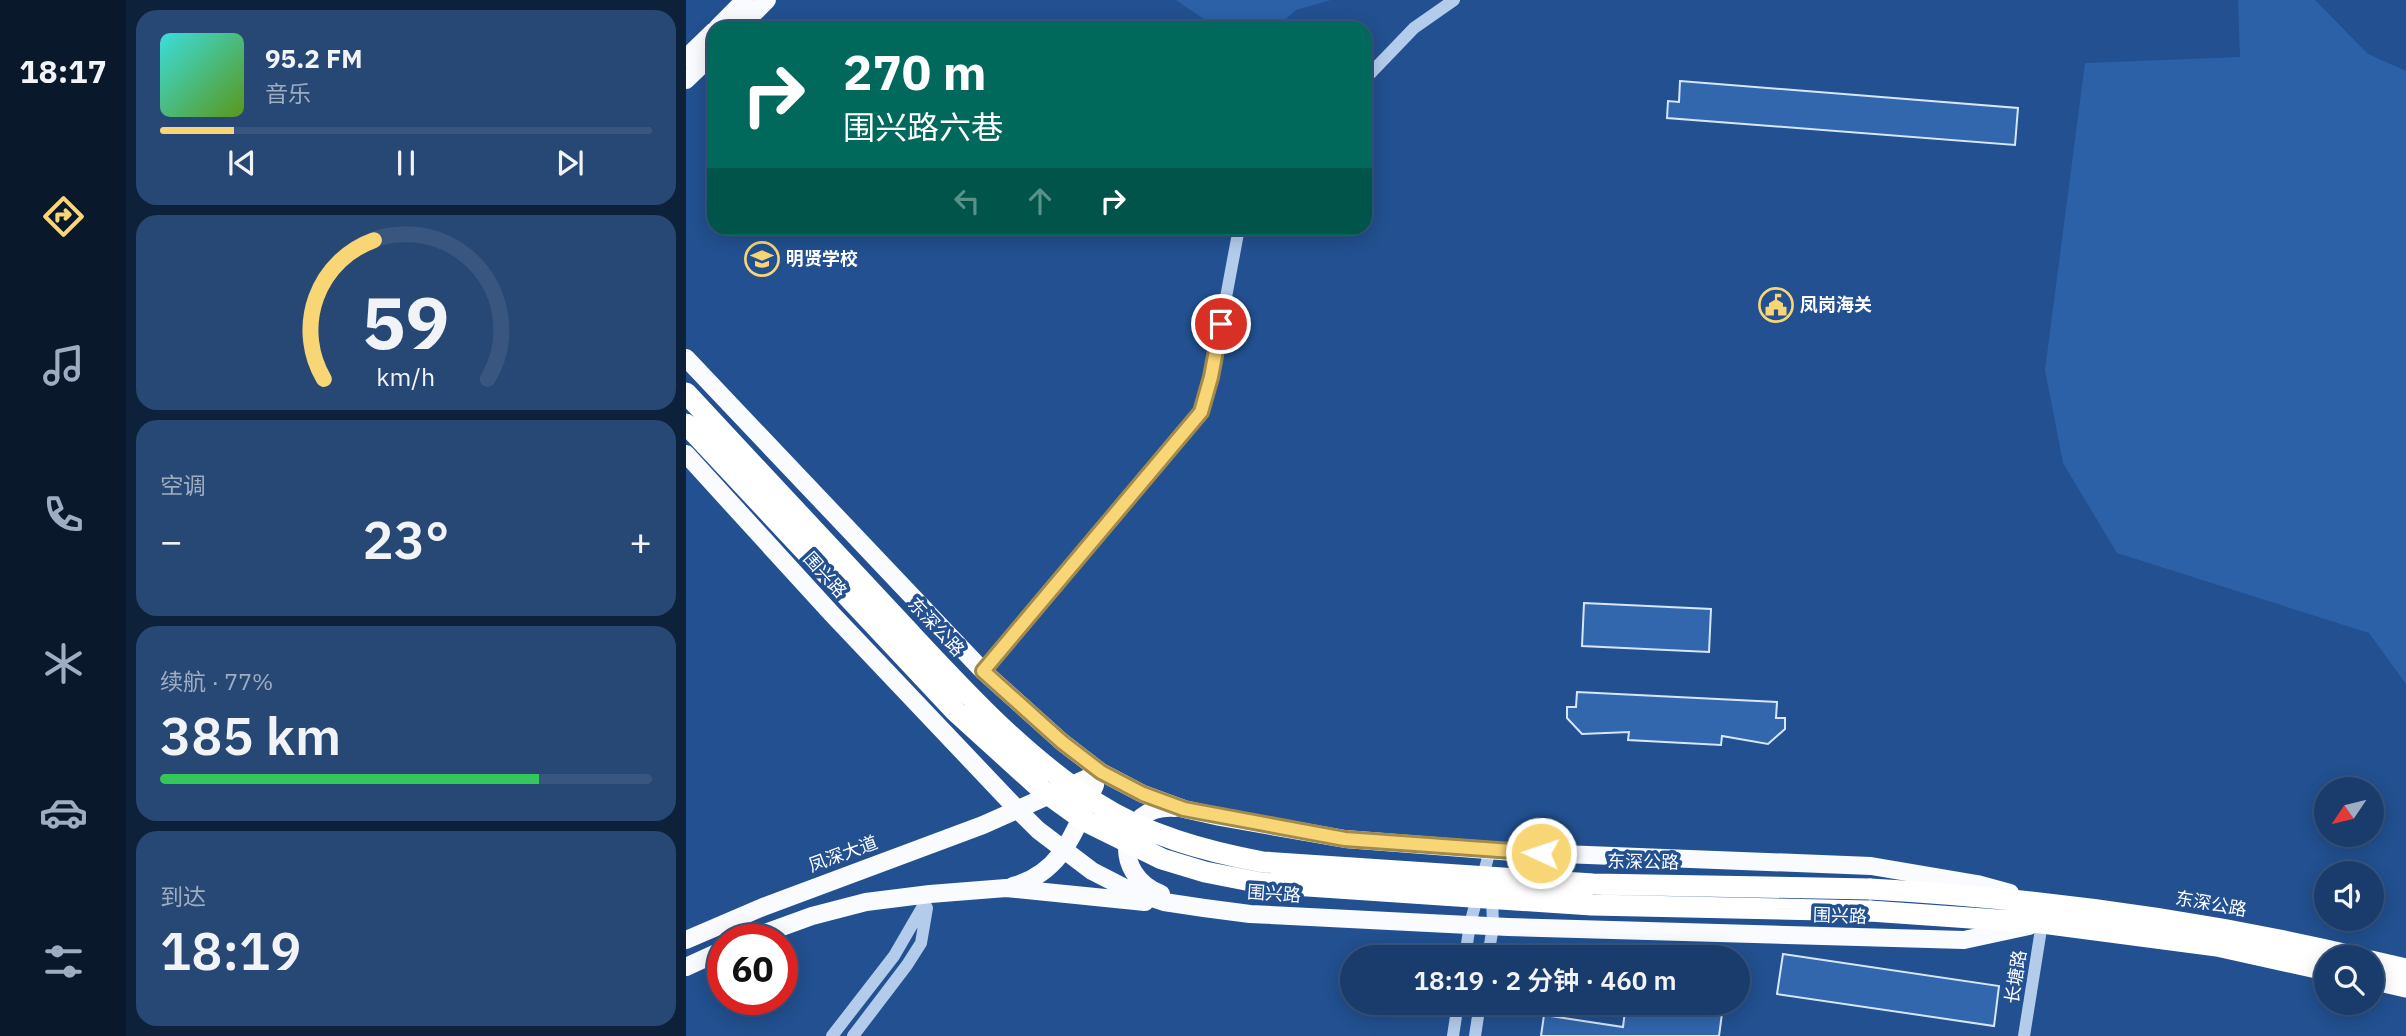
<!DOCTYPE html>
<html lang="zh">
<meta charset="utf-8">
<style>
body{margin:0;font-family:"IBM Plex Sans","Noto Sans SC",sans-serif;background:#274774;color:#f1f3f6;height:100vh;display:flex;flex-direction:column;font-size:26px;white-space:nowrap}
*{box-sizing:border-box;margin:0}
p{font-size:23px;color:#9fadc2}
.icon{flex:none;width:38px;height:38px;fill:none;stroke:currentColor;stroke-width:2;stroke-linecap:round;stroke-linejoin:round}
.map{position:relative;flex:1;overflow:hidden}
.drawer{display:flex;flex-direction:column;gap:10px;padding:10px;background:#0e213b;width:560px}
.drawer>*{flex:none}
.top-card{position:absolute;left:21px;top:21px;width:665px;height:214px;border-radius:21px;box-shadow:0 4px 18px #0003,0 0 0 2px #38567f;background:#00695c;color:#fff;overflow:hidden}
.needle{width:46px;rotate:235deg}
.controls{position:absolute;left:1628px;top:777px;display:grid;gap:14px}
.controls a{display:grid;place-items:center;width:70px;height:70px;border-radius:50%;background:#1a3c6c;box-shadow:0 4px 18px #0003,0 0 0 2px #38567f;font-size:35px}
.speed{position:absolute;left:21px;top:924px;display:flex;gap:14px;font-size:35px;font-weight:700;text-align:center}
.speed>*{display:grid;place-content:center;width:91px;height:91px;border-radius:50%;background:#1a3c6c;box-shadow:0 4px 18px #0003,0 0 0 2px #38567f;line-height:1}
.speed .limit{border:10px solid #d22;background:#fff;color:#111}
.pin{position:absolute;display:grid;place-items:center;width:60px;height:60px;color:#fff;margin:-30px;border:4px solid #fff;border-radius:50%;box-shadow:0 2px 7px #0007}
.me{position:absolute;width:77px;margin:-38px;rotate:273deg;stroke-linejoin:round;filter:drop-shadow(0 0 5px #0008)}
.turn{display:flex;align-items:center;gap:24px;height:147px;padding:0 21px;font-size:32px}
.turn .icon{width:91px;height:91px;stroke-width:2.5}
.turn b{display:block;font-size:49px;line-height:60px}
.lanes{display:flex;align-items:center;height:66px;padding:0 21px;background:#0003;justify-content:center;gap:35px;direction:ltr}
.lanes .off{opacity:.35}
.big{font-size:52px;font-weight:600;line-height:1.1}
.drawer .widget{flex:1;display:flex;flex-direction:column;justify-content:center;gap:10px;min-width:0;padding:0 24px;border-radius:21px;background:#274774}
.drawer .dial{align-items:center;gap:0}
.dial svg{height:182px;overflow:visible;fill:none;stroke:#38567f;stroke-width:7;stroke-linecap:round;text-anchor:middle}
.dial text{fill:#f1f3f6;stroke:none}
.song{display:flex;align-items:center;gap:21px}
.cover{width:84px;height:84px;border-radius:10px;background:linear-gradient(135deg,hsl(180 70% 55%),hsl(90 70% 35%))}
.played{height:7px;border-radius:4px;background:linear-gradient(90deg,#f8d575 15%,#38567f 15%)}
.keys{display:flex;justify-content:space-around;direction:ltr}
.heat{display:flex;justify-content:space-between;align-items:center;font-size:38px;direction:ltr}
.charge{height:10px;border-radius:5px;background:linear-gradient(90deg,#34c759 77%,#38567f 0)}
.trip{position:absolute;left:654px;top:945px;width:410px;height:70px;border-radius:35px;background:#1a3c6c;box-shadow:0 4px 18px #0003,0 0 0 2px #38567f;font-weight:600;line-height:70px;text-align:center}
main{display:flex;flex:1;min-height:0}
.dock{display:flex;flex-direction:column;width:126px;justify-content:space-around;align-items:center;background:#0a182b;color:#9fadc2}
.dock .icon{width:49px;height:49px}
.dock .active{color:#f8d575}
.dock b{font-size:32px;color:#f1f3f6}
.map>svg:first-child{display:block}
</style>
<main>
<nav class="dock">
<b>18:17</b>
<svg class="icon active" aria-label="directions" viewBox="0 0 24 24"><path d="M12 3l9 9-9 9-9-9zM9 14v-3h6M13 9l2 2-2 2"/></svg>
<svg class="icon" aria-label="music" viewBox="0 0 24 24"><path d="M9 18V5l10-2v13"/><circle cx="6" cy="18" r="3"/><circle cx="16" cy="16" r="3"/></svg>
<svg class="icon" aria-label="phone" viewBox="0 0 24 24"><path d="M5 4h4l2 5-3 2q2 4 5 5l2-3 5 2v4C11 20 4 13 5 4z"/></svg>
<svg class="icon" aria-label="climate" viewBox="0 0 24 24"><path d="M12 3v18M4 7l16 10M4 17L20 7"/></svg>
<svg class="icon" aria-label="car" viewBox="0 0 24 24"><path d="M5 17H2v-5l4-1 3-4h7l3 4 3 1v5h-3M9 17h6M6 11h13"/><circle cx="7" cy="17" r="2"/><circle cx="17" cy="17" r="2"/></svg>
<svg class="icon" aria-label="filters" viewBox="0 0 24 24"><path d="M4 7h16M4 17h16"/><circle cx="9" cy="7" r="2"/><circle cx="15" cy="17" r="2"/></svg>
</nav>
<section class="drawer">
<div class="widget">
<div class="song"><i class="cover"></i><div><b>95.2 FM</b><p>音乐</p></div></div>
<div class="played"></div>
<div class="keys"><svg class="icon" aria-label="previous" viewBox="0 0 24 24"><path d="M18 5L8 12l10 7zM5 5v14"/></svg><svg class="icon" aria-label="pause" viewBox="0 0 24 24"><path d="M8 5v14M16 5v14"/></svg><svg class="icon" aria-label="next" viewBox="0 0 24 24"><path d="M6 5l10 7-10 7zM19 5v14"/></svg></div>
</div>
<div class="widget dial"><svg viewBox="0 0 100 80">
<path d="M14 69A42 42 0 1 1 86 69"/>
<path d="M14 69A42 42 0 0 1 36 8" stroke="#f8d575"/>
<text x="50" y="56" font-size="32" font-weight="700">59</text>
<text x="50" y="72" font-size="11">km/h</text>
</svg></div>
<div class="widget"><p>空调</p>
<div class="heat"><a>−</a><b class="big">23°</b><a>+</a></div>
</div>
<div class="widget"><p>续航 · 77%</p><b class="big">385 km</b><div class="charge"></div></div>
<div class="widget"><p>到达</p><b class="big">18:19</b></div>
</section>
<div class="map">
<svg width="1720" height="1036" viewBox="0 0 1720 1036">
<rect width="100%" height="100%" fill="#225090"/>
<!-- green -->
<path fill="#2c61a8" d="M490,0H645L610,10L590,28H531Z
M1552,0H1629L1682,54L1720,71V684L1683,633L1431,553L1377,463L1359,370L1399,63L1554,57Z"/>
<!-- building -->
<path fill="#3266ad" stroke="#d8e6f9" stroke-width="2" d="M994,81L1332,108L1329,145L981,118L982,101L993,102Z
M898,603L1025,609L1023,652L896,646Z
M891,692L1091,702L1090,718H1099V729L1082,744L1036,736L1035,745L942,740L943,732L896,734L881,718V707H890Z
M1097,954L1313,986L1308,1026L1091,994Z
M940,1003H1017L1037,1006L1033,1036H855L858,1015L937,1027Z"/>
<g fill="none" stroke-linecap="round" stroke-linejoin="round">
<!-- minor -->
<path stroke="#b3ccec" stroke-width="12" d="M679,79L728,28L768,0
M297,671L515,412L525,377L553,228
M779,957L784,924L804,850
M802,957L807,926L806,895
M146,1036L208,956L244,894
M167,1036L221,965L235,943L241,908
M767,1036L772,1003
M789,1036L794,1003
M1338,1036L1356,923"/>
<!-- major -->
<path stroke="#f9fbff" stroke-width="18" d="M31,28L59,0
M53,28L81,0
M0,58L28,31
M0,80L28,53
M0,358L297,671L376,742L415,772L457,794L498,809L534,817L659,839L827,852L1185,866L1291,884L1324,893
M0,454L146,614L331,809L352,830L406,871L445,891L478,902L518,908L564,914L822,927L1278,940L1343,926
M327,886C378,872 389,829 409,785
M475,894C424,875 432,804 489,808
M0,940L77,907L297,825L415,772
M60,940L126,916L180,902L244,894L320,888L459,902
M0,967L37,950"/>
<!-- highway -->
<path stroke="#fff" stroke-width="21" d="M1184,889C1348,898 1510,919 1671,957
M1184,911L1356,923L1531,946L1640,970
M1685,961L1720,969
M1685,979L1720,987"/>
<!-- highway-bridge -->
<path stroke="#fff" stroke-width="21" d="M0,393C70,468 140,543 210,618C271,683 333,753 409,802C460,835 518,851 577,862L907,884L1184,889
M0,424L270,712L356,790L399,821L476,859L519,872L575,883L906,905L1184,911"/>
</g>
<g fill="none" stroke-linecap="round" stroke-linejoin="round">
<!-- route casing -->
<g stroke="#a18a4c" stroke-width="18">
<path id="route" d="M535,324L525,377L515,412L297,671L376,742L415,772L457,794L498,809L659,839L855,853"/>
</g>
<!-- route -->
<use href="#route" stroke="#f8d575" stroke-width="12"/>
</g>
<!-- icons -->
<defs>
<g id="school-ring" transform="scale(1.75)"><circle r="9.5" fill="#225090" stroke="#f8d575" stroke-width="1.5"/><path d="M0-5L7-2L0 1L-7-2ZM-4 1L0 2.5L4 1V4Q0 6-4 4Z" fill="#f8d575"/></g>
<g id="civic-ring" transform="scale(1.75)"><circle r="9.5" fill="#225090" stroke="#f8d575" stroke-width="1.5"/><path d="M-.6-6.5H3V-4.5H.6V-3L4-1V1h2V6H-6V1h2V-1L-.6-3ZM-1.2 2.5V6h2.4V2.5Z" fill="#f8d575"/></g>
</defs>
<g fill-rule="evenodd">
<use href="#school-ring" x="76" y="259"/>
<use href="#civic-ring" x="1090" y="305"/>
</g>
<g text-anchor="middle" stroke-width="7" stroke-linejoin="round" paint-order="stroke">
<!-- poi labels -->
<g font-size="18" font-weight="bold" fill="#fff" stroke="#225090" text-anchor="start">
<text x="100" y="265">明贤学校</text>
<text x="1114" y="311">凤岗海关</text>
</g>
<!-- street labels -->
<g font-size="18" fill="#fff" stroke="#225090">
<text transform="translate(139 575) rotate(48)" y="6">围兴路</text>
<text transform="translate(250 627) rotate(47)" y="6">东深公路</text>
<text transform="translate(157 854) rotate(-20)" y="6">凤深大道</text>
<text transform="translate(957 862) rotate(1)" y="6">东深公路</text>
<text transform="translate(588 894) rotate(4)" y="6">围兴路</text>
<text transform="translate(1525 904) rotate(10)" y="6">东深公路</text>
<text transform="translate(1154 916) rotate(2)" y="6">围兴路</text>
<text transform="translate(1330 977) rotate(-81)" y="6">长塘路</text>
</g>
</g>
</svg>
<div class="controls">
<a><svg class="needle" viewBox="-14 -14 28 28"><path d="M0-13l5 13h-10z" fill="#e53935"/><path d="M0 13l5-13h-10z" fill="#9fadc2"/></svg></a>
<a><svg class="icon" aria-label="sound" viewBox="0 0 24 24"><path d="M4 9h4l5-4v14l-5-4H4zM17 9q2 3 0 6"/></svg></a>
<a><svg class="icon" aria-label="search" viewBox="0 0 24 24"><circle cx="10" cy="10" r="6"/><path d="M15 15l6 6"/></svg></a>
</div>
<div class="speed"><div class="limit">60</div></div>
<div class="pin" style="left:535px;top:324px;background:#d93025"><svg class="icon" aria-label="arrive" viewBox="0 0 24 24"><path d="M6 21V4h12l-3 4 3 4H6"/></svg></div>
<svg class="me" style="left:855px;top:853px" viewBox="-20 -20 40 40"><circle r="17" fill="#f8d575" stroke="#fff" stroke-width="3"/><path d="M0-11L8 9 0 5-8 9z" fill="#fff"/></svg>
<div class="trip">18:19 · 2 分钟 · 460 m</div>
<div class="top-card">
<div class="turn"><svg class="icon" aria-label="right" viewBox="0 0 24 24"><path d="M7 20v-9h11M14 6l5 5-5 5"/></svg><div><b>270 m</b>围兴路六巷</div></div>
<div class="lanes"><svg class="icon off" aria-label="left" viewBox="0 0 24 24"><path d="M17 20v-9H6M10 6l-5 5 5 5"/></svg><svg class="icon off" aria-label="ahead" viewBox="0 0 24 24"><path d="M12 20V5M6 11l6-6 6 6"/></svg><svg class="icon" aria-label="right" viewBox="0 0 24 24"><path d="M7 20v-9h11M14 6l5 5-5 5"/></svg></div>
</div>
</div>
</main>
